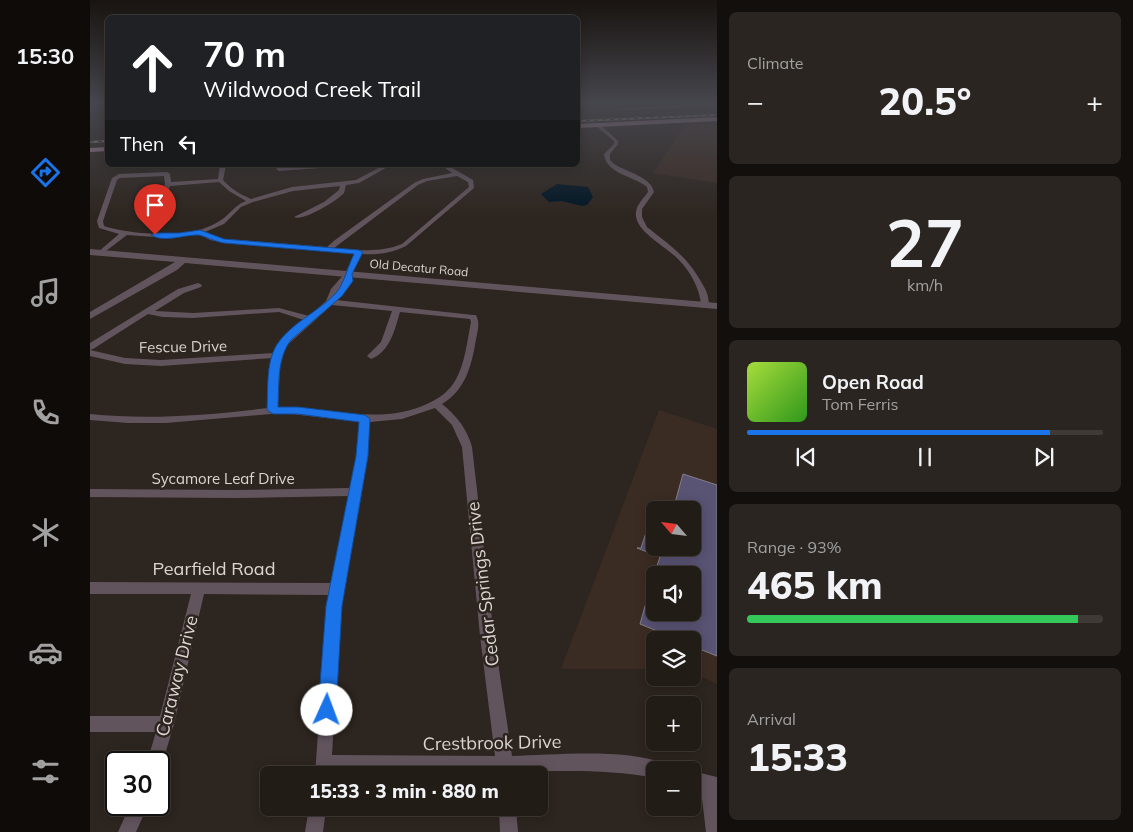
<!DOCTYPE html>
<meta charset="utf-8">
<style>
body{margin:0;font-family:Mulish,sans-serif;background:#2a2520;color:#f1f3f6;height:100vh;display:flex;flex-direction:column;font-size:19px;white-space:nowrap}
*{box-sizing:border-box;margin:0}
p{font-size:16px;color:#a2a1a1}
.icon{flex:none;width:28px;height:28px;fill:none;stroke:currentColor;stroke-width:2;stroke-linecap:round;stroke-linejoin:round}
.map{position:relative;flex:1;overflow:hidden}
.panel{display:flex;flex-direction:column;gap:12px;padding:12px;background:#130f0d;width:416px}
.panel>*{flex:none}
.hud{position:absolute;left:15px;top:15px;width:475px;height:152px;border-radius:8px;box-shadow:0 2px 12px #0003,0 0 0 1px #3f3a36;background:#202124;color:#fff;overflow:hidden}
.needle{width:32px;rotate:298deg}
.fabs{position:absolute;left:556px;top:501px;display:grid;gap:10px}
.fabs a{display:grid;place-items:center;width:55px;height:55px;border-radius:8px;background:#221c17;box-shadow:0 2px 12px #0003,0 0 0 1px #3f3a36;font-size:25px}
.speed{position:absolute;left:15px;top:751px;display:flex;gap:10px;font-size:25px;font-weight:700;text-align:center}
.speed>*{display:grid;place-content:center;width:65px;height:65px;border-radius:50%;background:#221c17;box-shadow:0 2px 12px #0003,0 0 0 1px #3f3a36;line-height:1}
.speed .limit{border:2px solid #111;border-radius:8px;background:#fff;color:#111}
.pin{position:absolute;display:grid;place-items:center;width:42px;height:42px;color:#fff;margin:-51px -21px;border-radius:50% 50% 50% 0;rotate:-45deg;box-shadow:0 0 5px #0007}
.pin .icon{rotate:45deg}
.me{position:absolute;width:55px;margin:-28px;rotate:2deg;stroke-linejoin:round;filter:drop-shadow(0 0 4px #0008)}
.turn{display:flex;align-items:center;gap:18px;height:105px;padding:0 15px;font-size:22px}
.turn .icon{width:65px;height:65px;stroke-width:2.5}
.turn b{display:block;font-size:35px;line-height:42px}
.then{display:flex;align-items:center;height:48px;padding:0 15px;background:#0003;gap:10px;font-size:19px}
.big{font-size:38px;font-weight:800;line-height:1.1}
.panel .card{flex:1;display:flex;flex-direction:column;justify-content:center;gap:8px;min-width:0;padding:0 18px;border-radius:8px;background:#2a2520}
.panel .dial{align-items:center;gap:0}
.dial b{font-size:65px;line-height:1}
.song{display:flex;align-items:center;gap:15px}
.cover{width:60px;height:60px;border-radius:8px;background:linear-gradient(135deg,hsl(80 70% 55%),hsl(110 70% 35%))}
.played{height:5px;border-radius:2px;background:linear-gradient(90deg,#1a73e8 85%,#3f3a36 85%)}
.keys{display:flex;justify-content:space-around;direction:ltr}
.heat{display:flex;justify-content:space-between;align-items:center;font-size:28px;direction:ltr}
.charge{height:8px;border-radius:4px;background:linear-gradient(90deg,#34c759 93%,#3f3a36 0)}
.trip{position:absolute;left:170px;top:766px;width:288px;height:50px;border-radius:8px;background:#221c17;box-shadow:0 2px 12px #0003,0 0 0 1px #3f3a36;font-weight:800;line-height:50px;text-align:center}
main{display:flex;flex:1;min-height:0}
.dock{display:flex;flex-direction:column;width:90px;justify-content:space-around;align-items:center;background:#0e0b09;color:#a2a1a1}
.dock .icon{width:35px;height:35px}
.dock .selected{color:#1a73e8}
.dock b{font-size:22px;color:#f1f3f6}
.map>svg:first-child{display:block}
</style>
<main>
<nav class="dock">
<b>15:30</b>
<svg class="icon selected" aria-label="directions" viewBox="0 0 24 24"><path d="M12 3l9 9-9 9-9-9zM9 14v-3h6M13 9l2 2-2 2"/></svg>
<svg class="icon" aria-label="music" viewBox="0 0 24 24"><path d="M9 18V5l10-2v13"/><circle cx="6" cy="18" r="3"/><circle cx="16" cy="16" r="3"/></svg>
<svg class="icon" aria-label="phone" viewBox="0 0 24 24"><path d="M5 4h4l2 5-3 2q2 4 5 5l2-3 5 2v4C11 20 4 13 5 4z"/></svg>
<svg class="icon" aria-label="climate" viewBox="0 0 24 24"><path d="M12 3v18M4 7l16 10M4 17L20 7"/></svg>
<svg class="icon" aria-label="car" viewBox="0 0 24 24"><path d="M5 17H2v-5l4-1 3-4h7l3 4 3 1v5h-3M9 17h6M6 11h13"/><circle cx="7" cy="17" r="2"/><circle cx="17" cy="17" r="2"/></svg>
<svg class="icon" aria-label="filters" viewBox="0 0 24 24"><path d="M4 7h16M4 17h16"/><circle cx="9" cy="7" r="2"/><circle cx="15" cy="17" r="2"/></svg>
</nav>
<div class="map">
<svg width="627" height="832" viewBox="0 0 627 832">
<rect width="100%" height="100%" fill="#2d251f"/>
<!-- built -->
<path fill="#3b2c23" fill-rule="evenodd" d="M627,124V183L563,173L595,125Z
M569,410L627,429V684L603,673L602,640H565V669H471ZM565,510H602V548H565ZM565,575H602V612H565Z"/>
<!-- water -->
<path fill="#001523" d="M467,184L498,187L503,197L497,205L492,206L472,201L459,202L451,194Z"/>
<!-- building -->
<path fill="#595374" stroke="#82808b" d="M593,474L627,485V656L602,646V640H589L550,624L563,578L565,579V612H602V575H564L570,557L547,548H551L564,508L565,548H602V510H583Z"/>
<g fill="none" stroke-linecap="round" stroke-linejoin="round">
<!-- minor -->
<path fill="#62545d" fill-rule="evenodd" d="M0,102L8,103L0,110V107L3,104L0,103Z
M495,102H499L500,104L488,106V104Z
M627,104V106L527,110L525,109Z
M506,124H510L528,141V144L520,154V160L523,163C535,172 561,176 564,192L552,209V217L557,227C582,247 597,256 613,285C617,292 620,299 618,307H612L611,305C610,289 600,271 589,260C577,247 543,231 546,212C547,204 554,198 558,192L557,187C544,176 516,174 514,154L524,144V141L506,126Z
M130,165H136L133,180C141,189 150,194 161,199L202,187L266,180L294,165H301L269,183L256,185C255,188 255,190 254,193C247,201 212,222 204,217L234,202L249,190L250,186L203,191L163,202L151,207L134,224L115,232L124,237L134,239L237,247L245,240L324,183L333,179L362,173L351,165H357L383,180L384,188L316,246C302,253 288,255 271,254L262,274V281L252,296L246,300L383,315H386C390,323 388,330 386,339C382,364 376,390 352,404C367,416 377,429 382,447L404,636L422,756C464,755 536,748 575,764L577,770H565V778C518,769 472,771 424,772V775H408L407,772L242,771L241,775H225L237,606L239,595L114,594L84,724L71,768L69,769V762H57L66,732H0V716H70L101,594H0V582L242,583L259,496L146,498L0,497V489L146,490L260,488L267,456L270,422L193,413L76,423H38L0,420V414C59,420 119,415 178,408L180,367L183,358L71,366L35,364L0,356V350L35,358L71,360L184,353C188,339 203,329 214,320L189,312L103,318L73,317L58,314L3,349L0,350V343L88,289L108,283L112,285L111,287L94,293L65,311L103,313L189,308L219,316L236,301L241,289L255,273L265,254L134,243L120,240L109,234L80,238L37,235L12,254H8V252L29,234L9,228L7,221L22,178L29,174L77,172L80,174L81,182L128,179ZM74,176L75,184L71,195L80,209L85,208L77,195L80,186L129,182L139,191L156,201C143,206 139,216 128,222C121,226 111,230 103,232C82,237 34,233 14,226L13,221L27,180L30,178ZM367,176L378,182L379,187L312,244C290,253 268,250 244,248L328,185L337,181ZM242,305L302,311L291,342L277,356L281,359C300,352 305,329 310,312L380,319L381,322C377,342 375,364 365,381C359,391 350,398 339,403C290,427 240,406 188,407L190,367L194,348ZM345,408L362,425L372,447L390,636L405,756L242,755L251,606L272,492L277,456L280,422L312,419Z
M221,165H246L243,167L189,171L186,169L189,167Z
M602,771L627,777V832H616L611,790L602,788Z
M40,805H58L46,832H28Z
M219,808H236L233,832H215Z
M409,808H426L428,832H410Z"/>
<!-- tertiary -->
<path fill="#62545d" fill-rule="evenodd" d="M0,249L627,303V309L95,263L87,270L0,319V312L85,262L0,255Z"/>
<!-- primary -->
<path fill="#9c7f93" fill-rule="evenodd" d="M627,117V121L488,128V124Z
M18,147V151L0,152V148Z"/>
<!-- rail casing -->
<g stroke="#9a938f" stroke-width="2">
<path id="rail" d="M488,121L627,115
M0,142L18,141"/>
</g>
<!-- rail -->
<use href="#rail" stroke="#2d251f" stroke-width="1" stroke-dasharray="4" stroke-linecap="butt"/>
</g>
<!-- sky -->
<linearGradient id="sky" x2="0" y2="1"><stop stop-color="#191411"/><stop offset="0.47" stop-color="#46464d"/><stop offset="1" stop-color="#46464d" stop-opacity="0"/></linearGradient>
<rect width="627" height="218" fill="url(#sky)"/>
<!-- route -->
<path fill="#1a73e8" stroke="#114b97" d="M110,230L134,239L269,250L273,252L262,274L263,281L252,296L201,340C187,358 189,384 188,407H208L275,415L280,419L278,456L252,606L246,710L243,717L237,719L231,717L228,710L236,606L266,456L269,422L208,414H183L177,410C178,390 176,363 186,346C200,323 229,312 247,292C254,283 258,266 264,254L134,243C126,242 112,235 108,235C93,235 73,243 61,235L65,233H89Z"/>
<g text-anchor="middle" stroke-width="5" stroke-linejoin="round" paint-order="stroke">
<!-- far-street labels -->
<g font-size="12" fill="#dbd5d2" stroke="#2d251f">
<text transform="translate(329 268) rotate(5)" y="4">Old Decatur Road</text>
</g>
<!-- street labels -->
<g font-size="15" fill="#dbd5d2" stroke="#2d251f">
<text transform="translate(93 347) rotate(-1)" y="5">Fescue Drive</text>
<text x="133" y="484">Sycamore Leaf Drive</text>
</g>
<!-- near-street labels -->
<g font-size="18" fill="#dbd5d2" stroke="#2d251f">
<text x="124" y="575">Pearfield Road</text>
<text transform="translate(393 584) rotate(-97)" y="6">Cedar Springs Drive</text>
<text transform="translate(87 676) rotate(-76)" y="6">Caraway Drive</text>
<text transform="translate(402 743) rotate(-1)" y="6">Crestbrook Drive</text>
</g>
</g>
</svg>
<div class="fabs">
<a><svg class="needle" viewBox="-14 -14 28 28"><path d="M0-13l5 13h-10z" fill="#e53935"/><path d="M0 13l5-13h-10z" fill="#a2a1a1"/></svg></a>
<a><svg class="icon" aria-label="sound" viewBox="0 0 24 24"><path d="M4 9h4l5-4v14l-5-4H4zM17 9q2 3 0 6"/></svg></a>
<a><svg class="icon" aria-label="layers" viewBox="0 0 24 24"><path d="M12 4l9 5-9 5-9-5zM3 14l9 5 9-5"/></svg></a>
<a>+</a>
<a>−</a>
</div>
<div class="speed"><div class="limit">30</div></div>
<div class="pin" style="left:65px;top:235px;background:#d93025"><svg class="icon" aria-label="arrive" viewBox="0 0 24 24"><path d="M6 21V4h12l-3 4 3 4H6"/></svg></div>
<svg class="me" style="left:237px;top:710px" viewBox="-20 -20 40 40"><circle r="19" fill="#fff"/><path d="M0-13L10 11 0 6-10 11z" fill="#1a73e8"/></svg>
<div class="trip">15:33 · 3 min · 880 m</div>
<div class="hud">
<div class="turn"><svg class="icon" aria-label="ahead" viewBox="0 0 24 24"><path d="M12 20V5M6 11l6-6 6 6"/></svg><div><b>70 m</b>Wildwood Creek Trail</div></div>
<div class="then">Then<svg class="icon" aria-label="left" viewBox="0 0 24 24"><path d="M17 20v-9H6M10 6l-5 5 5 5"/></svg></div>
</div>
</div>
<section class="panel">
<div class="card"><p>Climate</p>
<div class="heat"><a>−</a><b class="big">20.5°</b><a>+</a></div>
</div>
<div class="card dial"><b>27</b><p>km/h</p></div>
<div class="card">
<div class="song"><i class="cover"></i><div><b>Open Road</b><p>Tom Ferris</p></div></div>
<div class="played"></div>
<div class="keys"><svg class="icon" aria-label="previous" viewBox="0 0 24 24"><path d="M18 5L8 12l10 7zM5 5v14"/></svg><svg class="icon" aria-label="pause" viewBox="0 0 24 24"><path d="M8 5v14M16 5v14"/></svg><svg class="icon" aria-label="next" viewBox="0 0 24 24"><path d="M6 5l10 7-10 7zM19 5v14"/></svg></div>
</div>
<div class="card"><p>Range · 93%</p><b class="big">465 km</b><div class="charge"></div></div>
<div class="card"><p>Arrival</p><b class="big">15:33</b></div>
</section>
</main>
